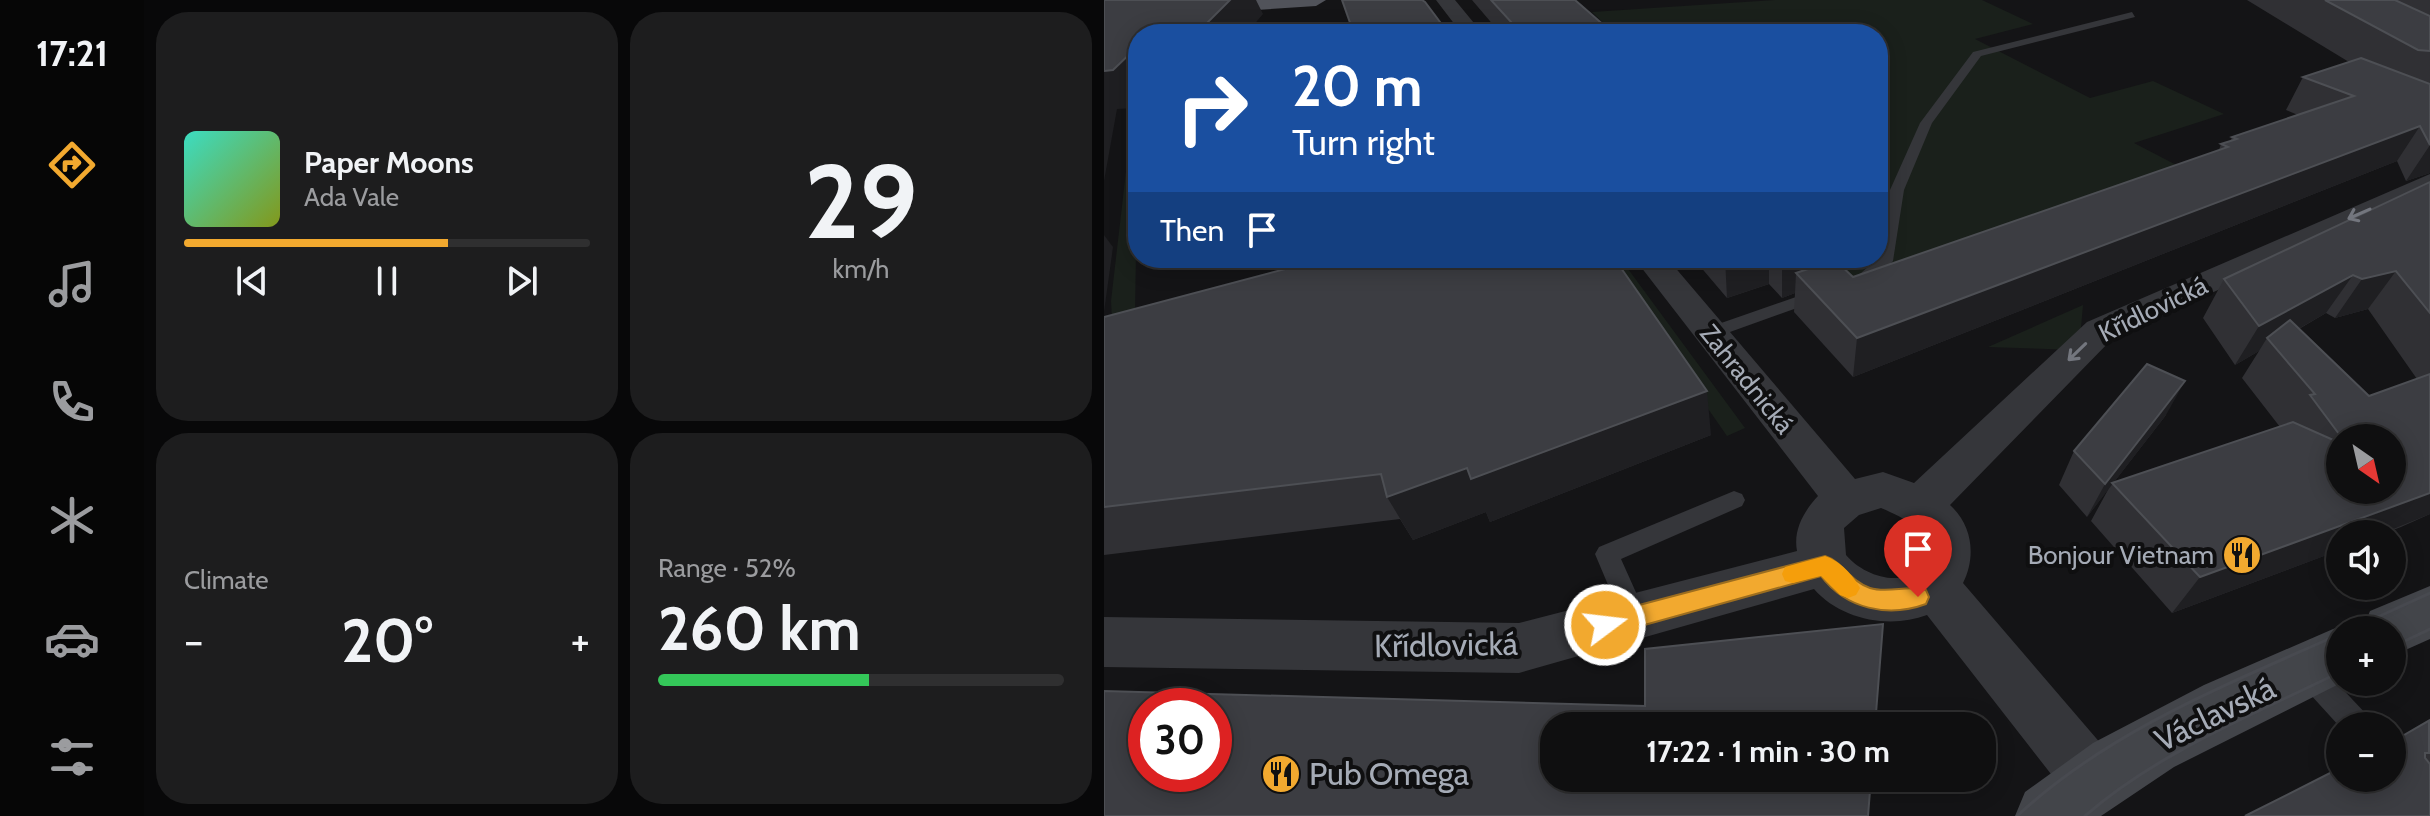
<!DOCTYPE html>
<meta charset="utf-8">
<style>
body{margin:0;font-family:Cabin,sans-serif;background:#1d1d1e;color:#f1f3f6;height:100vh;display:flex;flex-direction:column;font-size:30px;white-space:nowrap}
*{box-sizing:border-box;margin:0}
p{font-size:26px;color:#9b9c9f}
.icon{flex:none;width:44px;height:44px;fill:none;stroke:currentColor;stroke-width:2;stroke-linecap:round;stroke-linejoin:round}
.map{position:relative;flex:1;overflow:hidden}
.side{display:flex;flex-direction:column;gap:12px;padding:12px;background:#080809;width:960px}
.side>*{flex:none}
.hud{position:absolute;left:24px;top:24px;width:760px;height:244px;border-radius:32px;box-shadow:0 4px 20px #0003,0 0 0 2px #2f2f30;background:#1a4fa0;color:#fff;overflow:hidden}
.needle{width:52px;rotate:146deg}
.tools{position:absolute;left:1222px;top:424px;display:grid;gap:16px}
.tools a{display:grid;place-items:center;width:80px;height:80px;border-radius:50%;background:#0f0f10;box-shadow:0 4px 20px #0003,0 0 0 2px #2f2f30;font-size:40px}
.speed{position:absolute;left:24px;top:688px;display:flex;gap:16px;font-size:40px;font-weight:700;text-align:center}
.speed>*{display:grid;place-content:center;width:104px;height:104px;border-radius:50%;background:#0f0f10;box-shadow:0 4px 20px #0003,0 0 0 2px #2f2f30;line-height:1}
.speed .limit{border:12px solid #d22;background:#fff;color:#111}
.pin{position:absolute;display:grid;place-items:center;width:68px;height:68px;color:#fff;margin:-82px -34px;border-radius:50% 50% 50% 0;rotate:-45deg;box-shadow:0 0 8px #0007}
.pin .icon{rotate:45deg}
.me{position:absolute;width:88px;margin:-44px;rotate:75deg;stroke-linejoin:round;filter:drop-shadow(0 0 6px #0008)}
.turn{display:flex;align-items:center;gap:28px;height:168px;padding:0 32px;font-size:36px}
.turn .icon{width:104px;height:104px;stroke-width:2.5}
.turn b{display:block;font-size:56px;line-height:68px}
.then{display:flex;align-items:center;height:76px;padding:0 32px;background:#0003;gap:16px;font-size:30px}
.big{font-size:60px;font-weight:800;line-height:1.1}
.side .widget{flex:1;display:flex;flex-direction:column;justify-content:center;gap:12px;min-width:0;padding:0 28px;border-radius:32px;background:#1d1d1e}
.side .dial{align-items:center;gap:0}
.dial b{font-size:104px;line-height:1}
.song{display:flex;align-items:center;gap:24px}
.cover{width:96px;height:96px;border-radius:12px;background:linear-gradient(135deg,hsl(170 70% 55%),hsl(70 70% 35%))}
.played{height:8px;border-radius:4px;background:linear-gradient(90deg,#f2a92f 65%,#2f2f30 65%)}
.keys{display:flex;justify-content:space-around;direction:ltr}
.heat{display:flex;justify-content:space-between;align-items:center;font-size:44px;direction:ltr}
.charge{height:12px;border-radius:6px;background:linear-gradient(90deg,#34c759 52%,#2f2f30 0)}
.side .tiles{flex:1;display:grid;gap:12px;grid-template-columns:repeat(2,1fr)}
.trip{position:absolute;left:436px;top:712px;width:456px;height:80px;border-radius:32px;background:#0f0f10;box-shadow:0 4px 20px #0003,0 0 0 2px #2f2f30;font-weight:800;line-height:80px;text-align:center}
main{display:flex;flex:1;min-height:0}
.menu{display:flex;flex-direction:column;width:144px;justify-content:space-around;align-items:center;background:#060606;color:#9b9c9f}
.menu .icon{width:56px;height:56px}
.menu .selected{color:#f2a92f}
.menu b{font-size:36px;color:#f1f3f6}
.map>svg:first-child{display:block}
</style>
<main>
<nav class="menu">
<b>17:21</b>
<svg class="icon selected" aria-label="directions" viewBox="0 0 24 24"><path d="M12 3l9 9-9 9-9-9zM9 14v-3h6M13 9l2 2-2 2"/></svg>
<svg class="icon" aria-label="music" viewBox="0 0 24 24"><path d="M9 18V5l10-2v13"/><circle cx="6" cy="18" r="3"/><circle cx="16" cy="16" r="3"/></svg>
<svg class="icon" aria-label="phone" viewBox="0 0 24 24"><path d="M5 4h4l2 5-3 2q2 4 5 5l2-3 5 2v4C11 20 4 13 5 4z"/></svg>
<svg class="icon" aria-label="climate" viewBox="0 0 24 24"><path d="M12 3v18M4 7l16 10M4 17L20 7"/></svg>
<svg class="icon" aria-label="car" viewBox="0 0 24 24"><path d="M5 17H2v-5l4-1 3-4h7l3 4 3 1v5h-3M9 17h6M6 11h13"/><circle cx="7" cy="17" r="2"/><circle cx="17" cy="17" r="2"/></svg>
<svg class="icon" aria-label="filters" viewBox="0 0 24 24"><path d="M4 7h16M4 17h16"/><circle cx="9" cy="7" r="2"/><circle cx="15" cy="17" r="2"/></svg>
</nav>
<section class="side">
<div class="tiles">
<div class="widget">
<div class="song"><i class="cover"></i><div><b>Paper Moons</b><p>Ada Vale</p></div></div>
<div class="played"></div>
<div class="keys"><svg class="icon" aria-label="previous" viewBox="0 0 24 24"><path d="M18 5L8 12l10 7zM5 5v14"/></svg><svg class="icon" aria-label="pause" viewBox="0 0 24 24"><path d="M8 5v14M16 5v14"/></svg><svg class="icon" aria-label="next" viewBox="0 0 24 24"><path d="M6 5l10 7-10 7zM19 5v14"/></svg></div>
</div>
<div class="widget dial"><b>29</b><p>km/h</p></div>
<div class="widget"><p>Climate</p>
<div class="heat"><a>−</a><b class="big">20°</b><a>+</a></div>
</div>
<div class="widget"><p>Range · 52%</p><b class="big">260 km</b><div class="charge"></div></div>
</div>
</section>
<div class="map">
<svg width="1326" height="816" viewBox="0 0 1326 816">
<rect width="100%" height="100%" fill="#141416"/>
<!-- green -->
<path fill="#1a201b" d="M671,0H878L929,24L871,39L986,98L1049,81L1120,114L1030,143L1107,183L739,318L695,273L742,258H774V34H511L488,12Z
M34,129L31,314C87,346 137,315 183,281V258H233L243,302L202,314L196,288L149,322L64,342L20,334L8,320L7,301L26,137Z
M499,258H516L641,428L623,436Z
M979,305L975,350L884,347Z"/>
<g fill="none" stroke-linecap="round" stroke-linejoin="round">
<!-- lane -->
<path fill="#35363a" fill-rule="evenodd" d="M1028,12L1031,17L877,56L828,123L800,190L789,261L769,281L749,287L743,286L741,282L757,273L774,258L786,190L816,123L869,52Z
M361,21L365,22V26L332,33L327,30Z
M715,289L724,294L721,298L612,337H600L597,333L600,329Z
M630,491L638,494L641,500L638,506L517,559L543,617L539,625L530,629L521,625L491,554L495,547Z
M1205,660L1215,664L1264,716L1268,726L1236,727L1195,682L1192,673L1195,664Z"/>
<!-- street -->
<path fill="#35363a" fill-rule="evenodd" d="M332,0H351L379,34H358Z
M1326,174V193L1009,338L846,505C869,526 872,557 859,583L1010,759L1019,780L1010,801L989,810L968,801L823,615C786,629 737,620 710,589L415,673L0,667V617L415,623L693,551C689,530 700,511 714,496L530,258H563L751,479L779,472L810,483L983,322ZM777,508C805,520 822,529 820,562C803,591 759,576 742,555L740,528L755,515Z"/>
<!-- secondary -->
<path fill="#43454a" fill-rule="evenodd" d="M1326,586V639L1288,656V630H1258L1266,611Z
M1236,626L1245,630H1236V682H1239L1070,767L997,816H911L921,792L989,743L1100,685Z"/>
<!-- primary -->
<path fill="#51535a" fill-rule="evenodd" d="M117,0H222L212,6L0,20V8Z"/>
<!-- tram -->
<path stroke="#484a50" stroke-width="3" d="M1245,630L1326,593
M1288,647L1326,629
M913,816C1006,730 1122,685 1236,634
M981,816C1054,752 1149,715 1236,672"/>
</g>
<!-- wall -->
<path fill="#303034" fill-rule="evenodd" d="M368,0H471L510,34H397Z
M1143,0H1326V173L1302,181L1293,161L749,377L690,312L691,293L678,298L665,284L623,298L589,258H716L715,266L749,277L1115,150L1117,144L1126,142L1128,137L1194,115L1182,110L1199,77L1245,62Z
M1326,182V514L1297,527L1068,613L987,521L1005,488L983,517L955,485L970,451L1062,415L1010,482L1176,427L1138,378L1155,351L1131,365L1099,318L1120,279ZM1264,309L1313,379L1265,396L1195,329L1222,313L1231,318ZM1236,438H1288L1236,490Z
M0,317L607,435L386,522L382,512L309,540L296,519L0,555Z
M1326,720V816L1236,778Z"/>
<!-- shaded-wall -->
<path fill="#1f1f22" d="M126,0H152L159,14L142,34H55Z
M34,46V106L32,108L13,109L0,181V71Z
M1316,126L1293,161L749,377L753,338Z
M1326,145V173L1302,181Z
M0,235L9,247L0,312Z
M621,258H665V284L623,298Z
M678,258H716L714,285L692,273L691,293L678,298Z
M1292,271L1264,309L1231,318L1258,279Z
M1249,275L1222,313L1168,344L1163,338L1155,351L1131,365L1155,326Z
M1081,381L1062,415L983,517L1001,484Z
M603,391L607,435L386,522L382,512L309,540L283,497L363,468Z
M1326,493V514L1277,534H1236V550L1068,613L1096,577Z"/>
<!-- building -->
<path fill="#3c3d42" stroke="#4d4f54" stroke-width="2" fill-rule="evenodd" d="M0,0H126L95,31L34,34V46L9,70L0,71Z
M238,0H318L321,2L345,34H250Z
M387,0H471L510,34H418Z
M1221,0H1291L1326,16V51L1314,50Z
M1257,58L1326,84V145L1316,126L753,338L692,273L731,260L749,277L1124,147L1117,144L1133,139L1128,137L1250,96L1199,77Z
M1326,182V313L1292,271L1258,279L1249,275L1155,326L1120,279Z
M223,258H510L603,391L367,479L363,468L283,497L277,474L0,507V317Z
M1186,320L1265,396L1326,374V493L1096,577L1008,483L1189,422L1236,443V490H1288V438H1238L1206,395L1211,394L1163,338Z
M1043,364L1081,381L1001,484L970,451Z
M779,624L771,726H450V778H767L764,816H0V691L541,706V649ZM42,706H110V774H42Z
M1326,720V722H1325V753H1321V758L1326,764V816H1141L1236,768V778H1288V742Z"/>
<!-- one-way arrows -->
<defs><path id="oneway-shaft" d="M-6 0H5M1.5-3L5.5 0L1.5 3" fill="none" stroke-width="1.6" stroke-linecap="round" stroke-linejoin="round" transform="scale(2)"/></defs>
<g stroke="#73767e">
<use href="#oneway-shaft" transform="translate(1255 214) rotate(156)"/>
<use href="#oneway-shaft" transform="translate(973 352) rotate(136)"/>
</g>
<!-- route -->
<path fill="#f2a92f" stroke="#9d6e1f" stroke-width="2" d="M721,556C739,562 747,582 766,588C785,594 805,584 822,590L825,597L822,604C784,618 742,609 717,576L501,636L493,632L490,625L493,617L501,614Z"/>
<!-- slow -->
<path fill="#f59e0b" d="M721,556C735,560 750,576 756,588L752,595L744,598L736,595L717,576L689,583L681,581L678,574L681,567Z"/>
<!-- icons -->
<defs>
<g id="restaurant-disc" transform="scale(2)"><circle r="9.5" fill="#f2a92f" stroke="#0f0f10"/><path d="M-5-6h1v4h1v-4h1v4h1v-4h1v5L-1.5 .5V6h-2V.5L-5-1ZM5-6V6H3V1.5H1.5Q1.5-4 5-6Z" fill="#111"/></g>
</defs>
<g fill-rule="evenodd">
<use href="#restaurant-disc" x="1138" y="555"/>
<use href="#restaurant-disc" x="177" y="774"/>
</g>
<g text-anchor="middle" stroke-width="8" stroke-linejoin="round" paint-order="stroke">
<!-- street labels -->
<g font-size="26" fill="#a5abb6" stroke="#0f0f10">
<text transform="translate(1049 309) rotate(-26)" y="9">Křídlovická</text>
<text transform="translate(643 379) rotate(51)" y="9">Zahradnická</text>
</g>
<!-- poi labels -->
<g font-size="26" fill="#a5abb6" stroke="#0f0f10" text-anchor="end">
<text x="1110" y="564">Bonjour Vietnam</text>
</g>
<!-- near-street labels -->
<g font-size="32" fill="#a5abb6" stroke="#0f0f10">
<text transform="translate(342 645) rotate(-1)" y="11">Křídlovická</text>
<text transform="translate(1111 714) rotate(-26)" y="11">Václavská</text>
</g>
<!-- near-poi labels -->
<g font-size="32" fill="#a5abb6" stroke="#0f0f10" text-anchor="start">
<text x="205" y="785">Pub Omega</text>
</g>
</g>
</svg>
<div class="tools">
<a><svg class="needle" viewBox="-14 -14 28 28"><path d="M0-13l5 13h-10z" fill="#e53935"/><path d="M0 13l5-13h-10z" fill="#9b9c9f"/></svg></a>
<a><svg class="icon" aria-label="sound" viewBox="0 0 24 24"><path d="M4 9h4l5-4v14l-5-4H4zM17 9q2 3 0 6"/></svg></a>
<a>+</a>
<a>−</a>
</div>
<div class="speed"><div class="limit">30</div></div>
<div class="pin" style="left:814px;top:597px;background:#d93025"><svg class="icon" aria-label="arrive" viewBox="0 0 24 24"><path d="M6 21V4h12l-3 4 3 4H6"/></svg></div>
<svg class="me" style="left:501px;top:625px" viewBox="-20 -20 40 40"><circle r="17" fill="#f2a92f" stroke="#fff" stroke-width="3"/><path d="M0-11L8 9 0 5-8 9z" fill="#fff"/></svg>
<div class="trip">17:22 · 1 min · 30 m</div>
<div class="hud">
<div class="turn"><svg class="icon" aria-label="right" viewBox="0 0 24 24"><path d="M7 20v-9h11M14 6l5 5-5 5"/></svg><div><b>20 m</b>Turn right</div></div>
<div class="then">Then<svg class="icon" aria-label="arrive" viewBox="0 0 24 24"><path d="M6 21V4h12l-3 4 3 4H6"/></svg></div>
</div>
</div>
</main>
